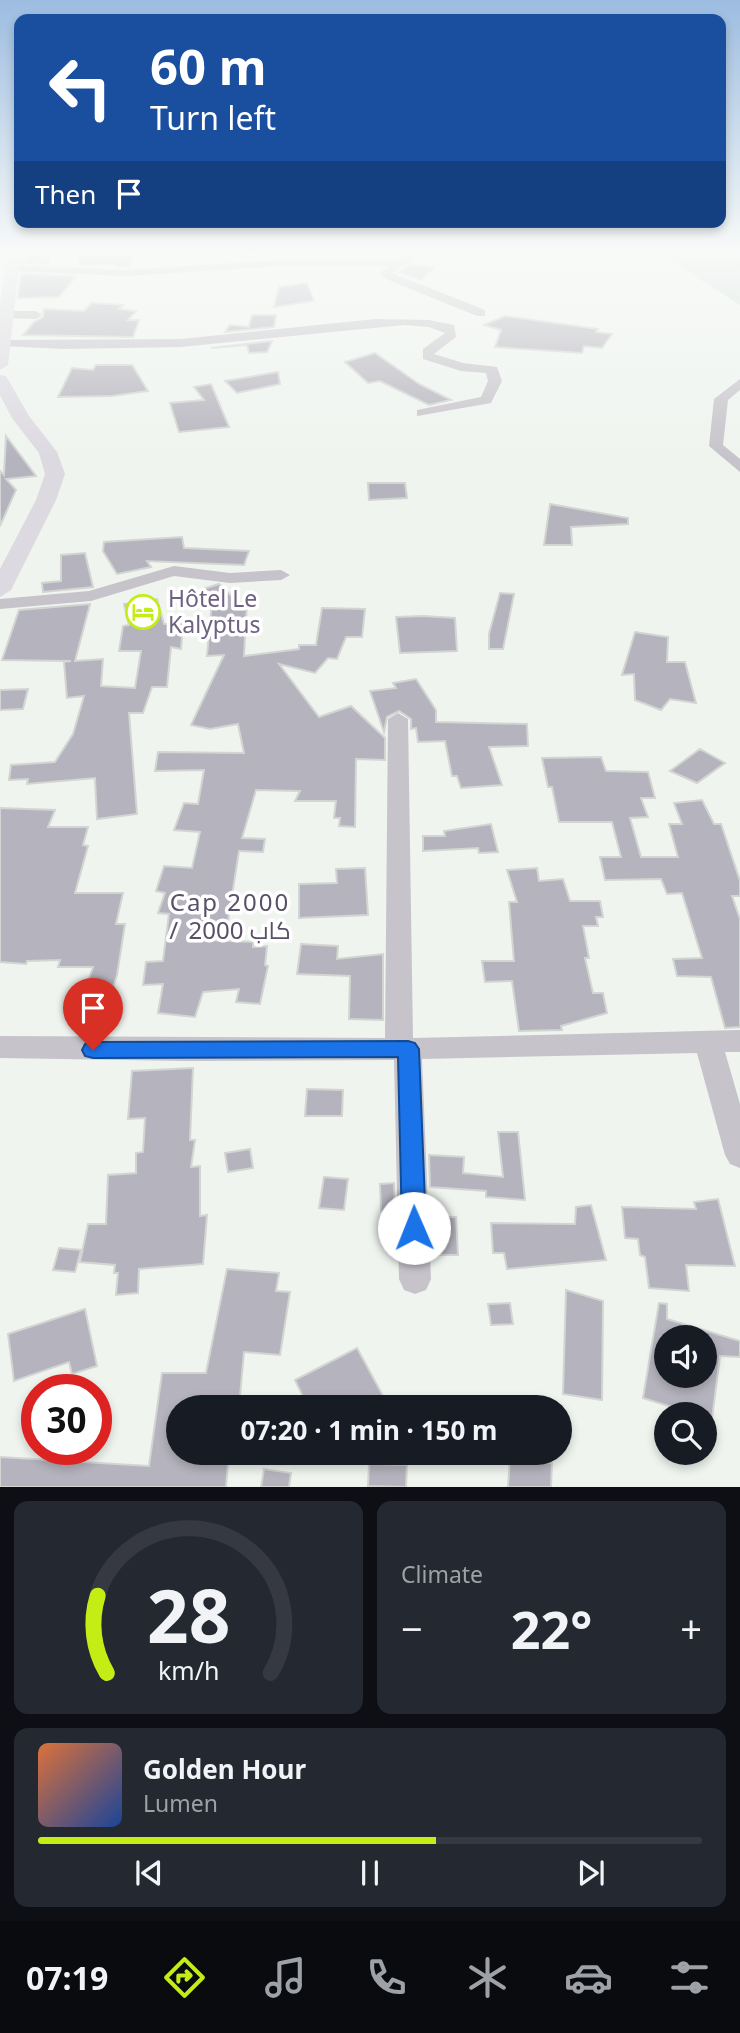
<!DOCTYPE html>
<meta charset="utf-8">
<style>
body{margin:0;font-family:"Noto Sans",Cairo,sans-serif;background:#242831;color:#f1f3f6;height:100vh;display:flex;flex-direction:column;font-size:26px;white-space:nowrap}
*{box-sizing:border-box;margin:0}
p{font-size:23px;color:#9ea1a6}
.icon{flex:none;width:38px;height:38px;fill:none;stroke:currentColor;stroke-width:2;stroke-linecap:round;stroke-linejoin:round}
.map{position:relative;height:1487px;overflow:hidden}
.details{display:flex;flex-direction:column;gap:14px;padding:14px;background:#0d0f14;flex:1}
.details>*{flex:none}
.top-card{position:absolute;left:14px;top:14px;width:712px;height:214px;border-radius:14px;box-shadow:0 4px 10px #0003;background:#1a4fa0;color:#fff;overflow:hidden}
.controls{position:absolute;left:654px;top:1325px;display:grid;gap:14px}
.controls a{display:grid;place-items:center;width:63px;height:63px;border-radius:50%;background:#171b24;box-shadow:0 4px 10px #0003;font-size:35px}
.speed{position:absolute;left:21px;top:1374px;display:flex;gap:14px;font-size:35px;font-weight:700;text-align:center}
.speed>*{display:grid;place-content:center;width:91px;height:91px;border-radius:50%;background:#171b24;box-shadow:0 4px 10px #0003;line-height:1}
.speed .limit{border:10px solid #d22;background:#fff;color:#111}
.pin{position:absolute;display:grid;place-items:center;width:60px;height:60px;color:#fff;margin:-72px -30px;border-radius:50% 50% 50% 0;rotate:-45deg;box-shadow:0 0 7px #0007}
.pin .icon{rotate:45deg}
.me{position:absolute;width:77px;margin:-38px;rotate:359deg;stroke-linejoin:round;filter:drop-shadow(0 0 5px #0008)}
.turn{display:flex;align-items:center;gap:24px;height:147px;padding:0 21px;font-size:32px}
.turn .icon{width:91px;height:91px;stroke-width:2.5}
.turn b{display:block;font-size:49px;line-height:60px}
.then{display:flex;align-items:center;height:66px;padding:0 21px;background:#0003;gap:14px;font-size:26px}
.big{font-size:52px;font-weight:700;line-height:1.1}
.details .widget{flex:1;display:flex;flex-direction:column;justify-content:center;gap:10px;min-width:0;padding:0 24px;border-radius:14px;background:#242831}
.details .dial{align-items:center;gap:0}
.dial svg{height:182px;overflow:visible;fill:none;stroke:#363941;stroke-width:7;stroke-linecap:round;text-anchor:middle}
.dial text{fill:#f1f3f6;stroke:none}
.song{display:flex;align-items:center;gap:21px}
.cover{width:84px;height:84px;border-radius:10px;background:linear-gradient(135deg,hsl(20 70% 55%),hsl(220 70% 35%))}
.played{height:7px;border-radius:4px;background:linear-gradient(90deg,#c4ed16 60%,#363941 60%)}
.keys{display:flex;justify-content:space-around;direction:ltr}
.heat{display:flex;justify-content:space-between;align-items:center;font-size:38px;direction:ltr}
.details .tiles{flex:1;display:grid;gap:14px;grid-template-columns:1fr 1fr}
.widget:last-child{grid-column:span 2}
.trip{position:absolute;left:166px;top:1395px;width:406px;height:70px;border-radius:35px;background:#171b24;box-shadow:0 4px 10px #0003;font-weight:700;line-height:70px;text-align:center}
.menu{display:flex;height:112px;justify-content:space-around;align-items:center;background:#090b0e;color:#9ea1a6}
.menu .icon{width:49px;height:49px}
.menu .active{color:#c4ed16}
.menu b{font-size:32px;color:#f1f3f6}
.map>svg:first-child{display:block}
</style>
<div class="map">
<svg width="740" height="1487" viewBox="0 0 740 1487">
<rect width="100%" height="100%" fill="#eff4ef"/>
<!-- green -->
<path fill="#ced9d5" d="M664,250H740V305L659,253Z"/>
<!-- building -->
<path fill="#b5b3bd" stroke="#d2d5d2" stroke-width="2" fill-rule="evenodd" d="M25,250H49V264L22,263L23,260H28Z
M76,250H129V254H133L129,267H117V264L80,265Z
M412,264L434,268L421,280L399,272Z
M21,274L76,276L59,297L18,298Z
M307,283L314,301L274,307L279,287Z
M92,303L123,305L119,309L136,311L128,320H139L133,337L23,335L34,322L43,317L44,309L84,311Z
M252,315H276L274,327L225,332L230,325L249,327Z
M505,316L598,329L596,332L612,334L602,348L584,346L582,353L495,347L501,330L484,325Z
M272,341L267,352L249,353L247,345L211,348Z
M375,353L419,384L451,400L429,405L380,381L368,383L345,362Z
M96,365H132L148,391L112,396L58,397L72,368L93,370Z
M278,372L280,384L237,393L225,381Z
M211,384L229,427L179,432L170,403L204,400L194,387Z
M6,436L36,476L6,479L16,490L0,526V471L4,475Z
M368,483H405L407,498L369,500Z
M550,504L628,518V524L571,527L572,545H544Z
M182,537L184,548L249,551L244,565L147,561L151,567L117,574L103,551L104,542Z
M85,553L93,587L43,592L42,583L61,581V555Z
M219,584L238,602H247L244,656L299,649V645H316L322,608L365,609L362,637H346L337,659L328,658L315,673L279,664L319,717L351,706L385,738V760L356,759L355,827L339,826L340,818H334L336,801H295L300,791L256,790L242,838L265,839L263,852L239,851L228,921L208,922V940L253,942V947L267,946L265,965L268,966L260,1004L236,1002L239,989L203,992L195,1017L158,1013L163,984L143,985L146,962L163,961L169,914L158,913L165,893L156,891L164,866L192,868L200,832L174,830L184,803L198,804L204,770L155,771L158,752L244,753L238,724L210,729L191,725L224,655L207,656L212,601L200,590Z
M500,593L514,594L503,649H489V634Z
M157,599L164,624L183,623L181,649L171,647L167,687H152L143,713H129L137,814L97,819L95,778L27,784L28,779L9,780L11,765L55,762L73,734L84,696L67,698L64,662L71,661L2,660L19,610L90,604L75,661L103,659L101,686L135,688L141,651H119L123,626L129,625L124,604Z
M423,616L455,618L457,651L400,653L396,617Z
M635,632L668,637L667,662H685L696,703L670,699L661,710L635,700L634,674L622,675Z
M416,679L436,710V722L527,724L528,746L489,747L502,785L461,788L457,776H452L445,741L418,742L416,728L411,729V719L399,711L387,717L384,732L370,691L396,688L393,683Z
M28,689L23,709L0,710V690Z
M700,749L725,763L697,783L670,771Z
M601,757L606,771L648,772L655,798H641L648,817L630,818L641,857H678L669,824H682L674,803L702,800L714,824H721L740,881V896H732L740,919V1027L725,1028L711,977L677,976L673,959L702,958L682,893L667,894L661,879L605,880L600,857H621L612,822H559L552,787H548L542,758Z
M0,808L55,810L48,827H88L83,845L88,846L75,893H123L116,924H125L117,975L105,1012L78,1010L93,967H58L60,960L27,961L26,964L0,962Z
M491,824L498,852L479,853L478,848L423,851V836H445L444,831Z
M365,868L368,915L299,918V884L337,883L336,869Z
M537,868L539,881L563,879L570,901H600L603,917H596L598,926H583L589,958H585L593,993H603L607,1013L561,1026L562,1030L519,1031L512,981L485,982L482,961H514L509,902H517L507,870Z
M301,944L338,946L337,959L383,954V1020L349,1019L350,976L297,974Z
M193,1068L190,1140H195L191,1167L200,1166V1216L207,1215L203,1264L139,1269L138,1293L116,1295L118,1273H114L115,1265L80,1262L88,1224H106L108,1175L136,1173V1153L143,1152L145,1118L128,1119L132,1071Z
M307,1089L343,1090L342,1116H305Z
M498,1132H518L525,1200L486,1197V1191L430,1187L429,1155L464,1157L463,1173L503,1177Z
M250,1149L253,1168L228,1172L225,1153Z
M324,1177L348,1179L344,1210L319,1208Z
M394,1183L395,1211H381L380,1184Z
M718,1199L735,1266L686,1265L689,1291L649,1288L645,1257L640,1255L638,1239L625,1238L622,1207L696,1209L694,1202Z
M591,1205L606,1260L507,1269L504,1253H493L491,1223L575,1224L576,1207Z
M431,1217H456L458,1255H433Z
M59,1248L81,1250L75,1272L53,1270Z
M227,1269L279,1273L276,1291L290,1292L280,1355L244,1352L239,1407H178V1452H229L226,1487H0V1457L149,1466L162,1373H206Z
M566,1290L603,1301L602,1400L563,1394Z
M510,1303L513,1324L491,1325L488,1304Z
M659,1303L667,1304V1319L740,1341V1357L720,1356L712,1419L705,1417V1414H694L643,1398ZM667,1337H705V1376H667Z
M85,1309L97,1366L72,1374L69,1362L14,1381L8,1334Z
M357,1348L389,1407H308L295,1380Z
M510,1457L552,1463L551,1487H508Z
M369,1464L407,1465L406,1487L368,1486Z
M264,1469L291,1473L289,1487H261Z"/>
<g fill="none" stroke-linecap="round" stroke-linejoin="round">
<!-- minor -->
<path fill="#c6c3ca" fill-rule="evenodd" d="M417,250H429L392,273L485,310V316H477L386,279L379,273L389,266H280L127,276L12,271L7,268L12,265L127,270L280,260H400Z
M4,311H36L42,315L36,319L8,318L4,317Z
M376,319L429,320L454,325L456,337L434,354L463,363L497,367L502,381L491,403L417,416V410L481,397L488,381L486,373L461,371L423,359V349L445,333L429,327L404,325L181,347L64,349L0,346L1,341L5,340L181,339Z
M740,379V390L728,400L723,445L740,459V472L709,446L714,399Z
M174,566L230,573L281,570L290,575L281,580L230,583L174,576L91,601L0,609V599L89,591Z
M398,713L408,719L413,1038L740,1030V1052H725L740,1104V1168L730,1164L725,1155L697,1053L422,1059L431,1279L426,1290L415,1294L404,1290L399,1279L394,1060L185,1061L0,1058V1036L385,1038L388,719Z"/>
<!-- major -->
<path fill="#dcd9e0" fill-rule="evenodd" d="M7,250H21L8,365L0,370V305Z
M0,375L6,376L29,416L57,452L65,474L56,500L11,590L0,597V569L36,500L45,474L39,453L12,418L0,395Z"/>
</g>
<!-- sky -->
<linearGradient id="sky" x2="0" y2="1"><stop stop-color="#9cbce0"/><stop offset="0.55" stop-color="#f8faf8"/><stop offset="1" stop-color="#f8faf8" stop-opacity="0"/></linearGradient>
<rect width="740" height="458" fill="url(#sky)"/>
<!-- route -->
<path fill="#1a73e8" stroke="#114b97" stroke-width="2" d="M408,1041L415,1043L419,1049L426,1228L422,1235L414,1238L406,1235L402,1228L398,1057L93,1058L85,1056L82,1050L85,1044L93,1042Z"/>
<!-- icons -->
<defs>
<g id="hotel-ring" transform="scale(1.75)"><circle r="9.5" fill="#fff" stroke="#c4ed16" stroke-width="1.5"/><path d="M-6-4.5h1.5V1H6V5H4.5V3h-9V5H-6ZM-4 0a1.8 1.8 0 1 1 3.6 0ZM.5 0V-2.5h3Q6-2.5 6 0Z" fill="#c4ed16"/></g>
</defs>
<g fill-rule="evenodd">
<use href="#hotel-ring" x="143" y="612"/>
</g>
<g text-anchor="middle" stroke-width="7" stroke-linejoin="round" paint-order="stroke">
<!-- poi labels -->
<g font-size="23" fill="#6e6182" stroke="#fff" text-anchor="start">
<text x="168" y="607">Hôtel Le<tspan x="168" dy="26">Kalyptus</tspan></text>
</g>
<!-- neighbourhood labels -->
<g font-size="24" letter-spacing="2" fill="#594f67" stroke="#fff">
<text x="230" y="911">Cap 2000<tspan x="230" dy="28">/ كاب 2000</tspan></text>
</g>
</g>
</svg>
<div class="controls">
<a><svg class="icon" aria-label="sound" viewBox="0 0 24 24"><path d="M4 9h4l5-4v14l-5-4H4zM17 9q2 3 0 6"/></svg></a>
<a><svg class="icon" aria-label="search" viewBox="0 0 24 24"><circle cx="10" cy="10" r="6"/><path d="M15 15l6 6"/></svg></a>
</div>
<div class="speed"><div class="limit">30</div></div>
<div class="pin" style="left:93px;top:1050px;background:#d93025"><svg class="icon" aria-label="arrive" viewBox="0 0 24 24"><path d="M6 21V4h12l-3 4 3 4H6"/></svg></div>
<svg class="me" style="left:414px;top:1228px" viewBox="-20 -20 40 40"><circle r="19" fill="#fff"/><path d="M0-13L10 11 0 6-10 11z" fill="#1a73e8"/></svg>
<div class="trip">07:20 · 1 min · 150 m</div>
<div class="top-card">
<div class="turn"><svg class="icon" aria-label="left" viewBox="0 0 24 24"><path d="M17 20v-9H6M10 6l-5 5 5 5"/></svg><div><b>60 m</b>Turn left</div></div>
<div class="then">Then<svg class="icon" aria-label="arrive" viewBox="0 0 24 24"><path d="M6 21V4h12l-3 4 3 4H6"/></svg></div>
</div>
</div>
<section class="details">
<div class="tiles">
<div class="widget dial"><svg viewBox="0 0 100 80">
<path d="M14 69A42 42 0 1 1 86 69"/>
<path d="M14 69A42 42 0 0 1 10 35" stroke="#c4ed16"/>
<text x="50" y="56" font-size="32" font-weight="700">28</text>
<text x="50" y="72" font-size="11">km/h</text>
</svg></div>
<div class="widget"><p>Climate</p>
<div class="heat"><a>−</a><b class="big">22°</b><a>+</a></div>
</div>
<div class="widget">
<div class="song"><i class="cover"></i><div><b>Golden Hour</b><p>Lumen</p></div></div>
<div class="played"></div>
<div class="keys"><svg class="icon" aria-label="previous" viewBox="0 0 24 24"><path d="M18 5L8 12l10 7zM5 5v14"/></svg><svg class="icon" aria-label="pause" viewBox="0 0 24 24"><path d="M8 5v14M16 5v14"/></svg><svg class="icon" aria-label="next" viewBox="0 0 24 24"><path d="M6 5l10 7-10 7zM19 5v14"/></svg></div>
</div>
</div>
</section>
<nav class="menu">
<b>07:19</b>
<svg class="icon active" aria-label="directions" viewBox="0 0 24 24"><path d="M12 3l9 9-9 9-9-9zM9 14v-3h6M13 9l2 2-2 2"/></svg>
<svg class="icon" aria-label="music" viewBox="0 0 24 24"><path d="M9 18V5l10-2v13"/><circle cx="6" cy="18" r="3"/><circle cx="16" cy="16" r="3"/></svg>
<svg class="icon" aria-label="phone" viewBox="0 0 24 24"><path d="M5 4h4l2 5-3 2q2 4 5 5l2-3 5 2v4C11 20 4 13 5 4z"/></svg>
<svg class="icon" aria-label="climate" viewBox="0 0 24 24"><path d="M12 3v18M4 7l16 10M4 17L20 7"/></svg>
<svg class="icon" aria-label="car" viewBox="0 0 24 24"><path d="M5 17H2v-5l4-1 3-4h7l3 4 3 1v5h-3M9 17h6M6 11h13"/><circle cx="7" cy="17" r="2"/><circle cx="17" cy="17" r="2"/></svg>
<svg class="icon" aria-label="filters" viewBox="0 0 24 24"><path d="M4 7h16M4 17h16"/><circle cx="9" cy="7" r="2"/><circle cx="15" cy="17" r="2"/></svg>
</nav>
